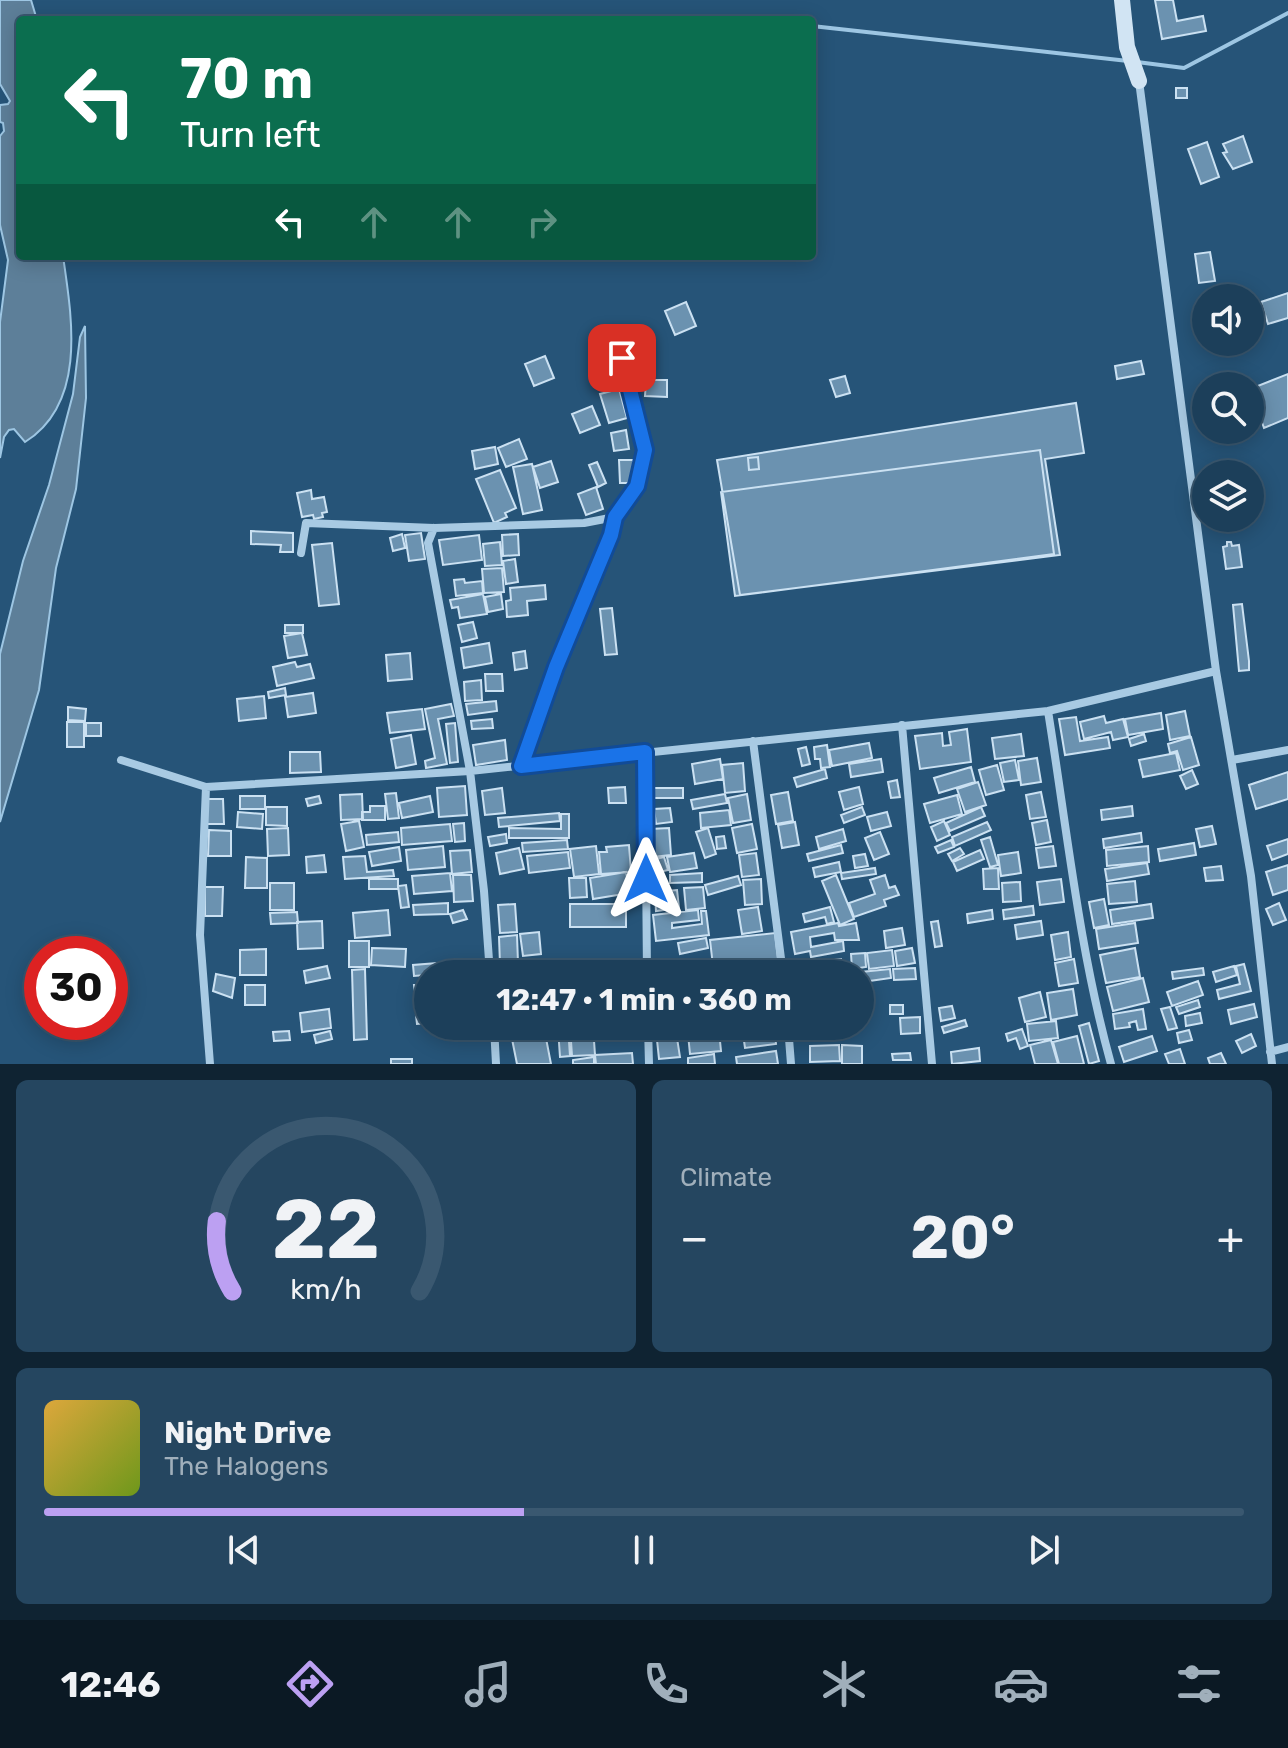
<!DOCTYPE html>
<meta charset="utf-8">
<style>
body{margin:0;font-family:Rubik,sans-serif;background:#254660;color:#f1f3f6;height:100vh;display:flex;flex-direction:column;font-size:30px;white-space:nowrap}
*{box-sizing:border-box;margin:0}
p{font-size:26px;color:#a0afbb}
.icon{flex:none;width:44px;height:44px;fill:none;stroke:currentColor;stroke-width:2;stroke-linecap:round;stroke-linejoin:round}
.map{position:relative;height:1064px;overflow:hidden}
.side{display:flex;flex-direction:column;gap:16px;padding:16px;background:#0f2332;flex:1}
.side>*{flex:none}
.top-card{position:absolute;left:16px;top:16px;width:800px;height:244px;border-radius:8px;box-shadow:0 4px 20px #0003,0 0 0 2px #3a5870;background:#0b6e4f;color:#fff;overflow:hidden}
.tools{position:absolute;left:1192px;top:284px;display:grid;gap:16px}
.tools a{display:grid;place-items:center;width:72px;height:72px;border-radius:50%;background:#1c3f5a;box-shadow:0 4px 20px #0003,0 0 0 2px #3a5870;font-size:40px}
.speed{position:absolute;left:24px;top:936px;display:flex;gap:16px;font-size:40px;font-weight:700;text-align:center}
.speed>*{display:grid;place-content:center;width:104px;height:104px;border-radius:50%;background:#1c3f5a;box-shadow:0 4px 20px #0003,0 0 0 2px #3a5870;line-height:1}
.speed .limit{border:12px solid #d22;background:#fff;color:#111}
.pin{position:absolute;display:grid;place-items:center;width:68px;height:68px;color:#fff;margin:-34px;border-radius:16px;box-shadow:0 4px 12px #0006}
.me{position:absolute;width:88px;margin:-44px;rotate:0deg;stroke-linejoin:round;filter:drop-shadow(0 0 6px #0008)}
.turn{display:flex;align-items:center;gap:28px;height:168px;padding:0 32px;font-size:36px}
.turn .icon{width:104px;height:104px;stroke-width:2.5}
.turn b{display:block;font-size:56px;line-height:68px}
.lanes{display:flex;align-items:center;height:76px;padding:0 32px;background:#0003;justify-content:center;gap:40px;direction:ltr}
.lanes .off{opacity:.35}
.big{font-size:60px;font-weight:700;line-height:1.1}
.side .widget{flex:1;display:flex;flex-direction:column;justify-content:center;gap:12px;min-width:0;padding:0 28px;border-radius:12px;background:#254660}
.side .dial{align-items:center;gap:0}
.dial svg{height:208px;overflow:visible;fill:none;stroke:#3a5870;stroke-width:7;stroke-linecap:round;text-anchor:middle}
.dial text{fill:#f1f3f6;stroke:none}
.song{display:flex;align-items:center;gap:24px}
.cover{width:96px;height:96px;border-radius:12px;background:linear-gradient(135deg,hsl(40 70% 55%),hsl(80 70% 35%))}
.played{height:8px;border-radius:4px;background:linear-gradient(90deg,#bca0f2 40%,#3a5870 40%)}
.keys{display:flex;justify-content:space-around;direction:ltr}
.heat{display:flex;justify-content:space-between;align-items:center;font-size:44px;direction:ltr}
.side .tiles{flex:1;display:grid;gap:16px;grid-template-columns:1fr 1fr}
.widget:last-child{grid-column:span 2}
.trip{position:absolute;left:414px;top:960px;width:460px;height:80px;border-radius:40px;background:#1c3f5a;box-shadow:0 4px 20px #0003,0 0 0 2px #3a5870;font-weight:700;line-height:80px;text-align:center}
.menu{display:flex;height:128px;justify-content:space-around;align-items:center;background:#0b1924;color:#a0afbb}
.menu .icon{width:56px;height:56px}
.menu .on{color:#bca0f2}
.menu b{font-size:36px;color:#f1f3f6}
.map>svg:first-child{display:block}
</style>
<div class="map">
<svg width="1288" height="1064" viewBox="0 0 1288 1064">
<rect width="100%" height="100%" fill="#265478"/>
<!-- water -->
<path fill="#5d7f99" stroke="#9dc6e3" stroke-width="2" d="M0,0H31L37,20H20V256H63C72,318 87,403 25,442L14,429L9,430L4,437L0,458V322L8,260L0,225V136L4,131L3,123L0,122V105L8,104L10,101L0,84Z
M85,326L86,398L76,489L56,568L39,690L0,822V654L23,561L49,485L73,394L80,337Z"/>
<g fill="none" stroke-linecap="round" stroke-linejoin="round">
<!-- stream -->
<path stroke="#9dc6e3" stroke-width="4" d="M812,26L1128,61
M1137,62L1184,68L1288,13"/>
</g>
<!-- building -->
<path fill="#6b92b0" stroke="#cbe1f2" stroke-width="2" d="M1155,0H1173L1177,21L1203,16L1206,31L1162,39Z
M1176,88H1187V98H1176Z
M1243,136L1252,162L1233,169L1223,153L1227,152L1223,144Z
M1207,142L1219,177L1201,184L1188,149Z
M1210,252L1215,281L1199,283L1195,254Z
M1288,293V318L1268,324L1261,302Z
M686,302L696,326L675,335L665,311Z
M545,356L554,378L534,386L525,364Z
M1141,361L1144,374L1117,379L1115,366Z
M1288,374V418L1264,428L1250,389Z
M845,376L850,393L836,397L830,380Z
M646,380H667V397L645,396Z
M619,389L627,418L609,423L600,394Z
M1076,403L1084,453L1045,459L1060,555L740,595L717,460Z
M592,406L600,425L580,433L572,414Z
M626,430L629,449L614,451L611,433Z
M519,439L527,459L506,467L498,448Z
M495,447L498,464L475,469L472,451Z
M1040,450L1054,554L735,596L721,492Z
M758,457L759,469L749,470L748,458Z
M619,460H633V483H620Z
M551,461L558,482L540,488L533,467Z
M597,462L606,483L598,487L589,465Z
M532,464L542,510L523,514L513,467Z
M500,470L516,508L505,513L507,517L494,523L476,479Z
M596,487L603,509L586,515L578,494Z
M311,490L312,499L324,497L327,512L322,513L323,517L314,519L313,515L302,517L297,493Z
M251,531L293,533V552H280L281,545L251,544Z
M421,533L425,559L409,561L405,535Z
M402,534L405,548L393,551L390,538Z
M518,534L519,555L503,556L502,535Z
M479,535L482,560L443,565L439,540Z
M500,542L502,565L485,566L483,544Z
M1227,542H1231L1232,546L1239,545L1242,567L1226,569L1223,547L1227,546Z
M332,543L339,604L319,606L312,545Z
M515,559L518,582L506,584L503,561Z
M502,568L504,592L484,593L482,569Z
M464,579L465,583L482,581L483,593L456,596L454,580Z
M545,585L546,599L527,601L528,615L507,617L506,601L511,600L510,588Z
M483,594L487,614L460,618L458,607L452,608L450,600Z
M501,594L503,609L488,612L485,597Z
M1242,604L1249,661V670L1239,671L1233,605Z
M612,608L617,654L605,655L600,609Z
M473,622L477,638L462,642L458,625Z
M285,625H303V633H285Z
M302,633L307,655L288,658L284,636Z
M489,643L492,663L464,668L461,648Z
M525,651L527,668L515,670L513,653Z
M410,653L412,679L388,681L386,655Z
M295,662L297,667L310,664L314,678L277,686L273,667Z
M485,674H502L503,691H486Z
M481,680L482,700L465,701L464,682Z
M285,688L286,695L269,698L268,692Z
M313,693L316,713L288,717L285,697Z
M264,696L266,718L239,721L237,699Z
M496,701L497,711L468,715L466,704Z
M451,704L454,716L438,719L447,764L426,768L425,761L435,758L425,709Z
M68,707L86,709L85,721L68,720Z
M422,709L425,729L390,733L387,713Z
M1185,711L1190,736L1170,740L1166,715Z
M1161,713L1163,729L1128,735L1125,719Z
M1104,716L1106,723L1123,719L1128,737L1113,740L1111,732L1084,739L1080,722Z
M1076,717L1080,741L1108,737L1110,748L1065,755L1059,719Z
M492,719L493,728L472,729L471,721Z
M67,722H84V747H67Z
M86,723H101V736H86Z
M455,723L458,762L450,763L446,724Z
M967,729L971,762L920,769L915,736L942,733L943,746L951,745L949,732Z
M1021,734L1024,756L995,759L992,738Z
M1144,734L1146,741L1131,746L1129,739Z
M411,735L416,764L396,768L391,739Z
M1191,737L1199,765L1183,770L1177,751L1170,753L1168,744Z
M505,740L507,760L476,765L473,745Z
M869,743L872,758L832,766L829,750Z
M827,745L830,767L821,768L820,759H815L814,747Z
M806,747L810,764L802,766L798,749Z
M290,752H320L321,772L290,773Z
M1176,753L1180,770L1143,777L1139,760Z
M1037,758L1041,782L1021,785L1018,761Z
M720,759L723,779L695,784L692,764Z
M881,759L883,772L851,777L849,764Z
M1015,760L1019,780L1004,782L1000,763Z
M743,763L745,791L725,793L722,765Z
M997,765L1004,790L986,795L979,770Z
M971,767L975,782L939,793L934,778Z
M825,769L827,778L797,787L794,778Z
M1192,770L1198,784L1186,789L1180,776Z
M1288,772V799L1256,809L1249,785Z
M897,780L900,797L891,798L888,782Z
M978,782L986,805L965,812L957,789Z
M465,786L467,815L439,817L437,788Z
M625,787L626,803H609L608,788Z
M859,787L863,804L844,810L839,792Z
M502,788L505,813L485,815L482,791Z
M654,788H683V798H654Z
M788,792L793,821L776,824L771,795Z
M1041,792L1046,817L1030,819L1026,795Z
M396,793L399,818L388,819L385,794Z
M362,794L363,819L341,820L340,795Z
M725,794L727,803L693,809L691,800Z
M747,794L751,820L733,823L728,798Z
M957,795L962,814L930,823L924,804Z
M240,796H265V809H240Z
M319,796L321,803L308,806L306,799Z
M430,796L433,812L402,818L399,803Z
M206,799H223L224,824H207Z
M370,806H385V820H362V812H370Z
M1132,806L1133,816L1102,820L1101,810Z
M266,807H287V826L266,825Z
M862,807L865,815L844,823L841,815Z
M981,807L985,816L950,831L946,823Z
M670,808L672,822L656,824L654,809Z
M729,810L731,825L701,828L700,813Z
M238,812L263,814L262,829L237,827Z
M887,812L891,826L871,831L867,817Z
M559,813L560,821L499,827L498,818Z
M561,814H569V838H509V828L561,829Z
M1047,820L1051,842L1036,845L1032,823Z
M359,821L364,847L346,851L341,824Z
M944,821L950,835L937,841L931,827Z
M795,822L799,845L782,848L778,825Z
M987,822L991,830L955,846L952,837Z
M464,823L465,841L455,842L453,824Z
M450,824L452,841L402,845L401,828Z
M752,824L757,849L737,853L732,828Z
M1212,826L1216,844L1200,847L1196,829Z
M288,828L289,855L268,856L267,829Z
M669,828L671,855L652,857L650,829Z
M708,828L716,854L705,858L696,832Z
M843,829L846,841L819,849L816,837Z
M209,830L231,831V856H208Z
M398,832L399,842L367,845L366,835Z
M880,832L889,854L874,860L865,838Z
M1141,833L1142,842L1104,848L1103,839Z
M506,834L507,843L490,846L488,837Z
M724,836L726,848L717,849L716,837Z
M990,837L998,865L990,867L981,840Z
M1288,839V854L1272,860L1267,846Z
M567,840L568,849L523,852L522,843Z
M951,840L954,847L938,853L935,847Z
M1194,843L1196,855L1160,861L1158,849Z
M629,845L631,872L601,874L599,852H607L606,847Z
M841,845L843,853L809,861L807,854Z
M443,846L445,867L408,870L406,850Z
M596,846L599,874L574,877L570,849Z
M1053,846L1056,866L1039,868L1036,848Z
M1148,846L1149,862L1107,866L1106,850Z
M399,847L401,861L372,866L369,852Z
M519,848L524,869L500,874L496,853Z
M960,848L964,854L952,861L948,854Z
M470,850L472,872L452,874L450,851Z
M980,850L984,859L957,871L953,862Z
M568,852L570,868L529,873L527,856Z
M1018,852L1021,873L1001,876L998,855Z
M694,853L697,868L670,872L667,857Z
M756,853L759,875L742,877L739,855Z
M865,854L868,866L855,868L853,856Z
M324,855L326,872L307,873L306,857Z
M365,856L367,872L393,870L394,876L345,879L343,857Z
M246,857L267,858V888H245Z
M664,857L668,870L651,874L648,861Z
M839,862L841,872L815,877L813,868Z
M1147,863L1149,874L1107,881L1105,869Z
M1288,865V890L1273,895L1266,872Z
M1221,866L1223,880L1206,881L1204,868Z
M875,868L876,874L842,879L841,873Z
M998,868L999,889H984L983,869Z
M626,872L630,893L593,899L590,878Z
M450,873L452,891L414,894L412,876Z
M702,873V882L670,883V875Z
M453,875H471L473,901L454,902Z
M836,875L854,919L840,925L822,881Z
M885,875L889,888L895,886L899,895L884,900L886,906L854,917L849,903L875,894L870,880Z
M738,876L741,885L708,895L705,885Z
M569,878H586L587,897L570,898Z
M369,879H398V889H369Z
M761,879L762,904L745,905L743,880Z
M1061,879L1064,902L1040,905L1037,882Z
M1135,881L1137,902L1109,904L1107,884Z
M1020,882L1021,901L1003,902L1002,883Z
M270,883H294V910H270Z
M406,885L409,907L401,908L398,886Z
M205,887H223L222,916H205Z
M703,887L705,908L686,910L684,888Z
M677,890L679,908L656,911L655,892Z
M1104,899L1109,925L1094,928L1089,902Z
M448,903V914L414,915L413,905Z
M1279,903L1286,920L1273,925L1266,909Z
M515,904L517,932L500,933L498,905Z
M570,904H626V927H570Z
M1151,904L1153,918L1112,924L1110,910Z
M1033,906L1034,915L1004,919L1003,910Z
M758,907L762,931L742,934L738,910Z
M830,907L834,922L827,924L825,917L805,922L803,914Z
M388,910L390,935L355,938L353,913Z
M463,910L467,919L453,923L450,914Z
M698,910L699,920L672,923V928L702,924L701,911H706L709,935L656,941L653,915Z
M992,910L993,919L968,923L967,914Z
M297,912L298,923L271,924L270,913Z
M322,921L323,948L298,949L297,922Z
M938,921L942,946L935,947L931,922Z
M1041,921L1043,935L1017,939L1015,925Z
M838,923L839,926L856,923L859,940H835L834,933L810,937L811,947L843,941L844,951L811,957L810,951L795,954L791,932Z
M1135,923L1138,943L1099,949L1096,929Z
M902,928L905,945L886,948L884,931Z
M539,932L541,954L523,956L520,934Z
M1068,932L1071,957L1055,960L1051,935Z
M775,933L778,959L713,966L710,940Z
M517,935L518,963L500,964L499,937Z
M706,938L708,948L680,954L678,943Z
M349,941H369V967H349Z
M372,948L406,949L405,967L371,965Z
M912,948L915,963L897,966L895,951Z
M1135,948L1140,977L1106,983L1100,955Z
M266,949V975H240V950Z
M892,950L894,966L869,969L867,953Z
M865,953L866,967L852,969L851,954Z
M841,959V974H797L796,961Z
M1074,959L1078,983L1059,986L1055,963Z
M475,960V971L414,976L413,965Z
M574,961H592V974H574Z
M768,962L770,974H714L713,969Z
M1244,964L1251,991L1219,999L1217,990L1240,984L1236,966Z
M568,965L569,974H555L554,966Z
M327,966L330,978L306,983L304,971Z
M1234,966L1237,975L1216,982L1213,972Z
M915,968L916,979L894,980L893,969Z
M1203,968L1204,975L1173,979L1172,972Z
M365,969L367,1039L354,1040L352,970Z
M890,969L891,978L862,982L861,972Z
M216,974L235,978L232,998L213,991Z
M1143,978L1149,1002L1113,1011L1107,987Z
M1198,981L1203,995L1172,1006L1167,992Z
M245,985H265V1005H245Z
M414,985H428V993H415Z
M1073,989L1077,1015L1051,1020L1047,993Z
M1040,992L1046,1017L1025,1022L1019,998Z
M428,994V1009L416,1010L415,995Z
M1198,1000L1200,1007L1179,1014L1176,1007Z
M1254,1004L1257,1017L1231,1024L1228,1010Z
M890,1005H903V1014H890Z
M952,1006L955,1018L941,1021L939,1008Z
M1170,1007L1177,1028L1168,1030L1161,1009Z
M329,1009L331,1028L302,1032L300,1013Z
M1143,1009L1146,1029L1138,1030L1136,1021L1129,1023L1130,1027L1115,1029L1113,1014Z
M428,1013V1023L417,1024L416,1015Z
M1200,1013L1202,1023L1186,1026L1185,1016Z
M920,1017V1033L901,1034L900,1018Z
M965,1020L967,1026L944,1033L942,1027Z
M1056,1021L1058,1038L1029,1041L1027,1024Z
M1089,1023L1099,1061L1089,1064L1079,1026Z
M570,1026H593L595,1055L572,1056Z
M774,1026L776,1044L745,1048L742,1027Z
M568,1027L570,1056L560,1057L558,1028Z
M1022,1029L1028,1046L1020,1049L1016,1038L1008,1041L1006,1034Z
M1189,1030L1192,1040L1179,1043L1177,1033Z
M289,1031L290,1040L274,1041L273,1032Z
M330,1031L332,1039L316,1043L314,1035Z
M719,1031L721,1051L690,1054L688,1034Z
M545,1033L551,1064H517L512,1039Z
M1251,1034L1256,1046L1242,1053L1236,1041Z
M1077,1036L1084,1064H1059L1053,1042Z
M1152,1036L1157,1051L1124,1062L1119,1047Z
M677,1038L680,1057L659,1059L657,1040Z
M1051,1040L1058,1064H1035L1030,1045Z
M839,1045L840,1061L810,1062V1046Z
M842,1045L862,1046V1064H842Z
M979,1048L980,1061L952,1064L951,1052Z
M1180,1049L1185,1064H1169L1165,1054Z
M776,1051L778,1064H737L736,1057Z
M632,1053L633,1064H596L595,1055Z
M910,1053L911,1060H893L892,1054Z
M1221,1053L1226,1064H1210L1208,1058Z
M714,1054L715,1064H688V1058Z
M594,1057V1064H573V1060Z
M391,1059H412V1064H391Z"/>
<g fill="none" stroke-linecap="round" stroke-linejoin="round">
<!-- street -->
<path stroke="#a8cae3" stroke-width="8" d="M1139,81L1216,671L1251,876L1272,1064
M434,528L428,543L470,771L484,891L490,974
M301,553L306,523L434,528L584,523L615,517
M1048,711C1067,829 1079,949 1111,1064
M902,725L932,1064
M753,741L783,974
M645,752L647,974
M121,760L206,787L200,935L210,1064
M1232,760L1288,750
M521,766L556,667L611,535L615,517L637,486L645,450L615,328
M206,787L470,771L1048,711L1216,671
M494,1026L496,1064
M648,1026L649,1064
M788,1026L791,1064
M1270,1052L1288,1047"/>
<!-- secondary -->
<path stroke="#d1e4f3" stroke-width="16" d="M1122,0L1127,47L1139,81"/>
</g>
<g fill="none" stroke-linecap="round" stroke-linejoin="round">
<!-- route casing -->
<g stroke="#114b97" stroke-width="20">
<path id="route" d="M622,358L645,450L637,486L615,517L611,535L556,667L521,766L645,752L646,879"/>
</g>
<!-- route -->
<use href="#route" stroke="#1a73e8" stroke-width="14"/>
</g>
</svg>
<div class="tools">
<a><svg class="icon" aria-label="sound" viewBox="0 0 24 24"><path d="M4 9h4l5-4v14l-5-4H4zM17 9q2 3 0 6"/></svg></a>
<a><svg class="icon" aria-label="search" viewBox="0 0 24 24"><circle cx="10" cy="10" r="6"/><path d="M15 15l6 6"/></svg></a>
<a><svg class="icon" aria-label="layers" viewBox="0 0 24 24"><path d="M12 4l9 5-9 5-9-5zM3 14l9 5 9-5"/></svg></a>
</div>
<div class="speed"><div class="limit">30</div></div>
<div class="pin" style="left:622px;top:358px;background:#d93025"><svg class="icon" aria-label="arrive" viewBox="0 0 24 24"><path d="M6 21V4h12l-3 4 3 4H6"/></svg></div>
<svg class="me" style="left:646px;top:879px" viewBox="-20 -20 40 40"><path d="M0-17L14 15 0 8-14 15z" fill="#1a73e8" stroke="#fff" stroke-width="4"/></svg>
<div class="trip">12:47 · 1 min · 360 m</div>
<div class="top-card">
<div class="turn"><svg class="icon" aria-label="left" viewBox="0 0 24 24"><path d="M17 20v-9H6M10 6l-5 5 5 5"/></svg><div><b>70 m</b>Turn left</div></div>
<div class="lanes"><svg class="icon" aria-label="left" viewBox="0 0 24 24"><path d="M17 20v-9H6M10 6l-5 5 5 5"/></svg><svg class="icon off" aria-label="ahead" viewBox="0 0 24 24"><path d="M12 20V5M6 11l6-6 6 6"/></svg><svg class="icon off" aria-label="ahead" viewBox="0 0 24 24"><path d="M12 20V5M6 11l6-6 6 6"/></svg><svg class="icon off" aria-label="right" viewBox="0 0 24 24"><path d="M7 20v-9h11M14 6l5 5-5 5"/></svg></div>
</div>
</div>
<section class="side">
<div class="tiles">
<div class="widget dial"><svg viewBox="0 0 100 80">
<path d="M14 69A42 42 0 1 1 86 69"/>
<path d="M14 69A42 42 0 0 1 8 42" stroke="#bca0f2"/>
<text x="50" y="56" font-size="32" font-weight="700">22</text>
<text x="50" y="72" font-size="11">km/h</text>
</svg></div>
<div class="widget"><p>Climate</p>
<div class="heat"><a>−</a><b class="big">20°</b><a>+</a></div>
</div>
<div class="widget">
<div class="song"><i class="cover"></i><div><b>Night Drive</b><p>The Halogens</p></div></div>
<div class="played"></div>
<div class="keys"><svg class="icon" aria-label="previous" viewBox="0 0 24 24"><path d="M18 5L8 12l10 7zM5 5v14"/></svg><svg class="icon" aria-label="pause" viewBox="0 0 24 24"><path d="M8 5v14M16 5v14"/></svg><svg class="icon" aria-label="next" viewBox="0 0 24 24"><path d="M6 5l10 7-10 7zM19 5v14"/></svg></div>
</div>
</div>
</section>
<nav class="menu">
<b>12:46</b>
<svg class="icon on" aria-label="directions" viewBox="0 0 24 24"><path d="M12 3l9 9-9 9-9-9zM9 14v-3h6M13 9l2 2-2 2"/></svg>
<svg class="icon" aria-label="music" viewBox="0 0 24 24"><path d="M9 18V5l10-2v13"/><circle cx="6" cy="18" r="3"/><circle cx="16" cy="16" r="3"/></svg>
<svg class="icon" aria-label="phone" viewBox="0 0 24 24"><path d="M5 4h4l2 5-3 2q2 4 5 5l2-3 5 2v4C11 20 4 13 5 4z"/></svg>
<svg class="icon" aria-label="climate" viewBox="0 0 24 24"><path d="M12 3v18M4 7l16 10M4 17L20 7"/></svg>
<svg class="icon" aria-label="car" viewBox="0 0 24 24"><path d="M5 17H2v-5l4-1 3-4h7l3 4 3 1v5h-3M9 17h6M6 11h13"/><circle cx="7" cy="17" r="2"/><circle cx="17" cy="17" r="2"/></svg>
<svg class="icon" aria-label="filters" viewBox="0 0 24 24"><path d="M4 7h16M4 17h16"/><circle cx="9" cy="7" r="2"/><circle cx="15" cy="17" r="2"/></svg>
</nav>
